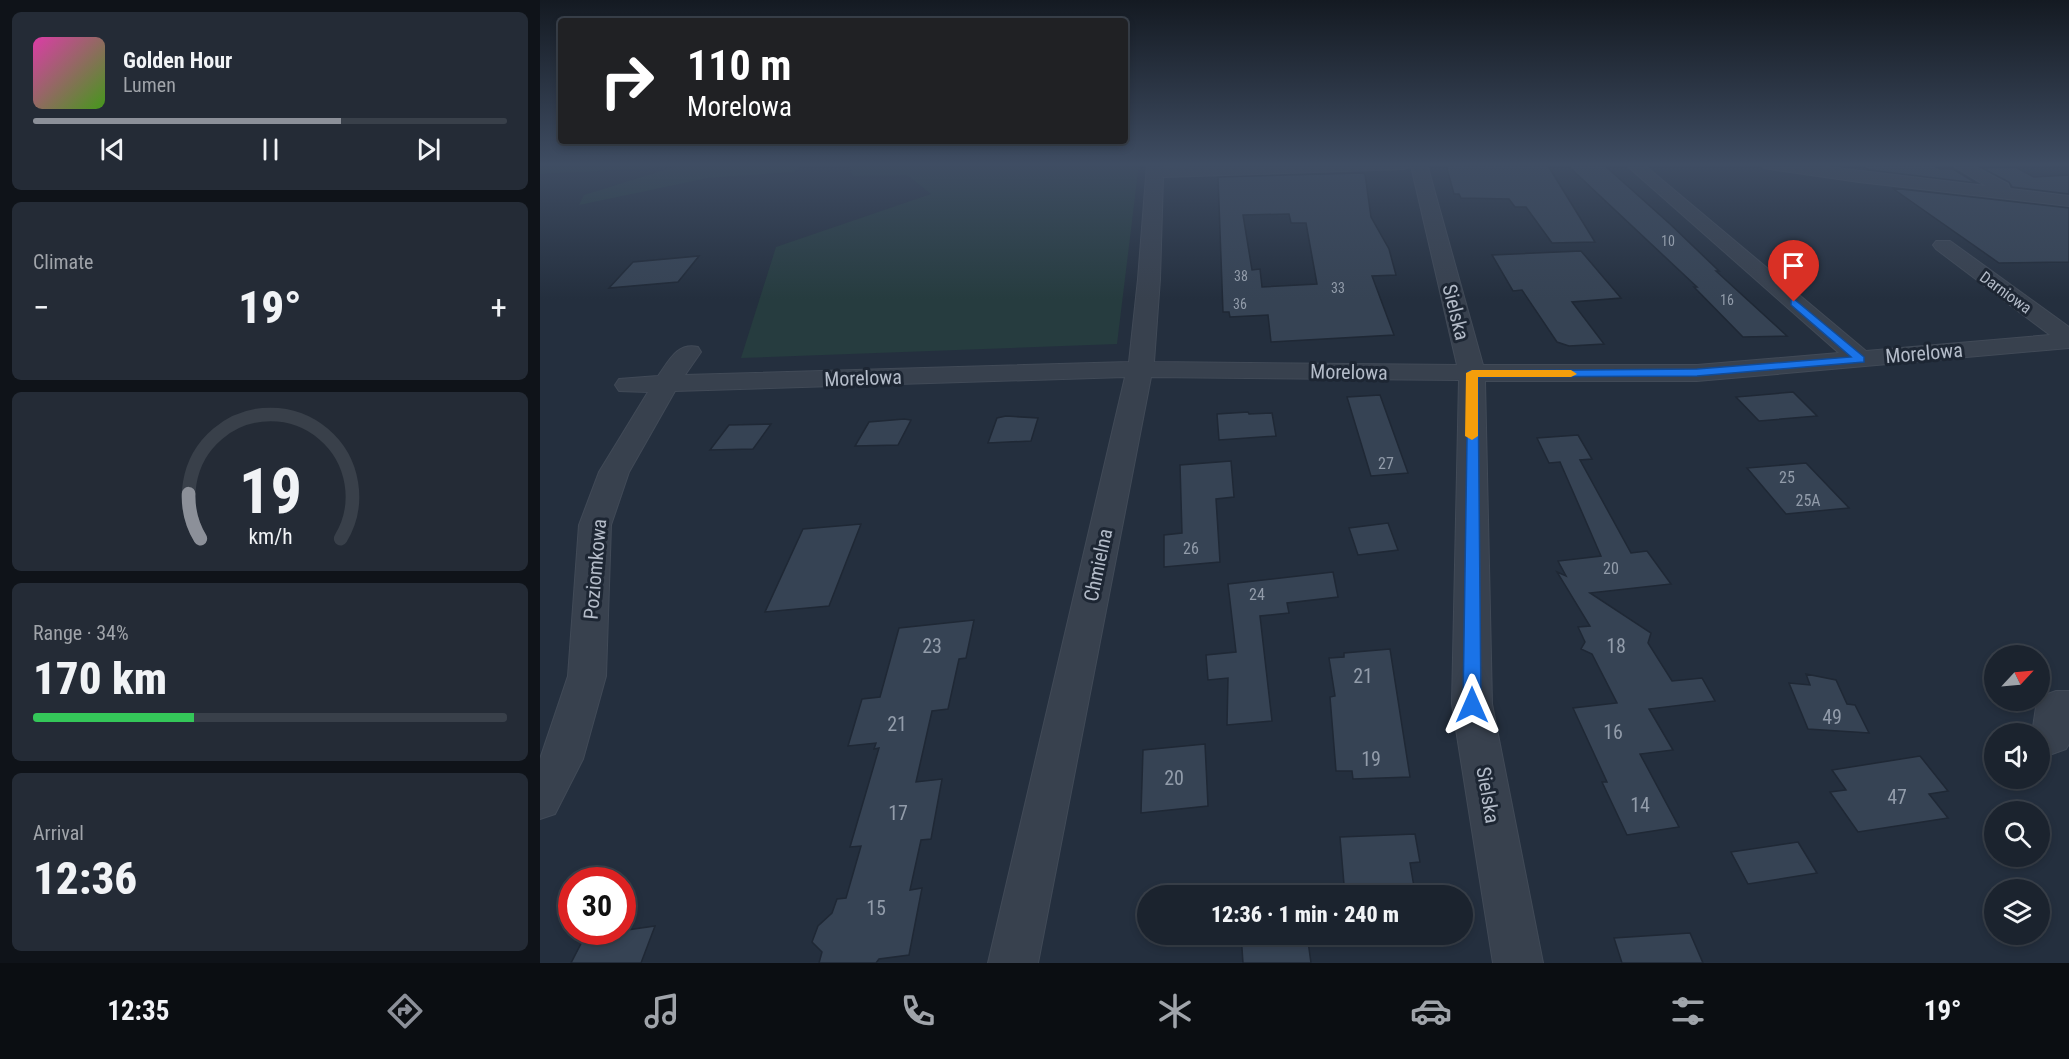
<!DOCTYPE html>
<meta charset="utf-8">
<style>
body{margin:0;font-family:"Roboto Condensed",sans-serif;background:#242b36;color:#f1f3f6;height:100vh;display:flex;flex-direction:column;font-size:22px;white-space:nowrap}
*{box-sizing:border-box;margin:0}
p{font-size:20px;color:#a0a4aa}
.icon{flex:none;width:33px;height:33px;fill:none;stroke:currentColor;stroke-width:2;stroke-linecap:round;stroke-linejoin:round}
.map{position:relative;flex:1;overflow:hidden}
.panel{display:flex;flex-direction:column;gap:12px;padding:12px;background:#0f1319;width:540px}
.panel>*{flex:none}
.hud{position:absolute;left:18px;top:18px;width:570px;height:126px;border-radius:6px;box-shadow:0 3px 9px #0003,0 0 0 2px #39404a;background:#202124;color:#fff;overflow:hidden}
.needle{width:39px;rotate:64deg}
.tools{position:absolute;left:1444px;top:645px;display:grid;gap:12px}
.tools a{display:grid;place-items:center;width:66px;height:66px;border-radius:50%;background:#1b232e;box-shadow:0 3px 9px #0003,0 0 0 2px #39404a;font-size:30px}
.speed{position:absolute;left:18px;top:867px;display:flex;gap:12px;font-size:30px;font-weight:700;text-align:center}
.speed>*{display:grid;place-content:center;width:78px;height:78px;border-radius:50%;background:#1b232e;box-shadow:0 3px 9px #0003,0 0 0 2px #39404a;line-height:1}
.speed .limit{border:9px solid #d22;background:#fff;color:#111}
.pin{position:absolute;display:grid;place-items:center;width:51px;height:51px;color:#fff;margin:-62px -26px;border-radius:50% 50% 50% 0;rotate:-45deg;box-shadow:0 0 6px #0007}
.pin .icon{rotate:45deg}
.me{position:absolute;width:66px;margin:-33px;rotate:0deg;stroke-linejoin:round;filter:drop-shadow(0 0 4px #0008)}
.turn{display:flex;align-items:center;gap:21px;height:126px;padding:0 30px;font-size:27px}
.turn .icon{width:78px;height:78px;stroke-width:2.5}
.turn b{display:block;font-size:42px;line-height:51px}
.big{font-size:45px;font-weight:800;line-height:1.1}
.panel .tile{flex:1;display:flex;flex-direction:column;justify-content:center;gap:9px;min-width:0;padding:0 21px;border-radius:9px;background:#242b36}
.panel .dial{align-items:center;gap:0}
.dial svg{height:156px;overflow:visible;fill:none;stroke:#39404a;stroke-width:7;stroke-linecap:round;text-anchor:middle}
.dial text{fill:#f1f3f6;stroke:none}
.song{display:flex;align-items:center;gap:18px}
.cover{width:72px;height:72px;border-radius:9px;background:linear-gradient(135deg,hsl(320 70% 55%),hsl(100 70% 35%))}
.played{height:6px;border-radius:3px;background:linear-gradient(90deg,#8c9099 65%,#39404a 65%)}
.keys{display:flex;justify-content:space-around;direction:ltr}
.heat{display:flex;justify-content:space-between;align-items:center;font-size:33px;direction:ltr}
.charge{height:9px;border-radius:4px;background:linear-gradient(90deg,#34c759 34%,#39404a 0)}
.trip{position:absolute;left:597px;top:885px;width:336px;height:60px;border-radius:30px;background:#1b232e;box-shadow:0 3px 9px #0003,0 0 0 2px #39404a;font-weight:800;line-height:60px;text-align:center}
.dock{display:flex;height:96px;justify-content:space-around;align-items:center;background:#0b0e12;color:#a0a4aa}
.dock .icon{width:42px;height:42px}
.dock .on{color:#8c9099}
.dock b{font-size:27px;color:#f1f3f6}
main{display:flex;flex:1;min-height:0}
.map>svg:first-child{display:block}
</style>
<main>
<section class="panel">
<div class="tile">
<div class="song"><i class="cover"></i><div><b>Golden Hour</b><p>Lumen</p></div></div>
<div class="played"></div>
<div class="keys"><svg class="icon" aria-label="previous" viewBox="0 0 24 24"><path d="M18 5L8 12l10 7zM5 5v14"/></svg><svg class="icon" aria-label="pause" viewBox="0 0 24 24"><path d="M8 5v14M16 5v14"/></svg><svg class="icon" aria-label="next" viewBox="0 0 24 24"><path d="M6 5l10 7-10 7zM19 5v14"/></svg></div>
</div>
<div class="tile"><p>Climate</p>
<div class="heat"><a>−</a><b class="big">19°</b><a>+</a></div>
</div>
<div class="tile dial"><svg viewBox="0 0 100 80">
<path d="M14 69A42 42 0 1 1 86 69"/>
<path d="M14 69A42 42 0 0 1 8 46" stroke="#8c9099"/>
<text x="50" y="56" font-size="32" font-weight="700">19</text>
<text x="50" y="72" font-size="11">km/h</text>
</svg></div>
<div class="tile"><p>Range · 34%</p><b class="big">170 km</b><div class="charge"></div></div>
<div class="tile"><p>Arrival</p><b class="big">12:36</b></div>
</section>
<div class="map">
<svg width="1529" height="963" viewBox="0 0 1529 963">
<rect width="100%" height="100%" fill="#242f3e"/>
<!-- green -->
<path fill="#263c3f" d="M0,164H262L253,172L168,178L39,205L44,195L134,167L0,174Z
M309,164H599L577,344L201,358L236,247L391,194L367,175L313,176Z"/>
<!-- building -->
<path fill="#364354" stroke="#1f2835" stroke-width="1.5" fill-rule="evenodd" d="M1007,164L1055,242L1012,243L986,207H975L969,199L921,198L919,194H914L906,165Z
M1026,164H1063L1130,224L1179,271H1176L1247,336L1203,337L1154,287H1157Z
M1319,164H1391L1400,169H1413L1436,183L1329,170Z
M1475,167L1494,177L1529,175V194L1472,187L1469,182L1442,168Z
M822,173L825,174L831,217L849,249L856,275L832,276L854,335L731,342L728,315L690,317L689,312H683L678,177ZM749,214L751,223H766L777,284L722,287L720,269L712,270L703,215Z
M1352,188L1529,208V262L1459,263Z
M1041,251L1081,298L1032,302L1064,344L1029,346L1017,342L982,290L973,291L952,255Z
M159,256L138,282L69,288L93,262Z
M1253,392L1277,416L1219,421L1196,397Z
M840,395L868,473L831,476L807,397Z
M708,412L709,414L732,413L736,436L679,440L677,414Z
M466,416L498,418L491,441L448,443L457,418Z
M364,419L371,420L358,445L315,446L329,422Z
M231,424L213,449L170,450L189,425Z
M1038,435L1052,459L1040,460L1091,553L1107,551L1131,584L1050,593L1111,633L1108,643L1132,681L1162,678L1175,701L1109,709L1133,750L1100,754L1139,827L1087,835L1062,782H1067L1033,708L1077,703L1052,654L1041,649L1045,642L1038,627L1050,626L1017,572L1026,576L1018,561L1061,556L1020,462L1009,463L997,438Z
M691,461L694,497L676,499L680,562L624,567V535L642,533L640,465Z
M1266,463L1288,486L1309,508L1246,514L1207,468Z
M848,523L858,550L818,555L809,528Z
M321,524L289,606L225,612L263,529Z
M793,572L798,597L747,603L749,613L720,616L732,721L687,725L688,678L668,680L666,655L696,652L688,584Z
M434,620L426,658L419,659L408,709L392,711L376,782L402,779L391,839L381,840L370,890L382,888L369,955L339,959L336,963H279L282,952L272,942L278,926L292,913L297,899L306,898L321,846L310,847L339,748L334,749L336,743L308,746L322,699L340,697L359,628Z
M850,649L870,777L813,779L812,771H796L790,697L795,696L789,658L804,657V653Z
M1266,674L1296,680L1307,704L1315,705L1329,733L1268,729L1249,683L1270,685Z
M665,744L668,806L601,813L603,750Z
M1380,756L1408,791L1389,794L1408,818L1318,832L1290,792L1306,790L1292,770Z
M875,834L880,862L870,863L875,893L805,896L800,837Z
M1258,842L1277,873L1208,884L1191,852Z
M115,926L101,963H31L45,936Z
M1150,933L1163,963H1082L1074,938Z
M701,934H767L771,963H703Z"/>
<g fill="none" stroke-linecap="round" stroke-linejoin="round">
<!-- minor casing -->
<g stroke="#414a57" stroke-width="2">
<path id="minor" d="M607,164H623V167L715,164H887L943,365H1157L1299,353L1085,164H1103L1326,351L1510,335L1396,249L1393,245L1396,241H1410L1529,327V348L1157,381H945L952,704L1003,963H953L912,704L919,380L611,377L498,963H448L585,377L135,391L89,472L71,525L66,676L43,759L15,814L0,819V759L28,676L39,525L59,472L108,392L79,391L75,385L79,379L118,376C129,361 137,342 158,347L161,352L145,375L589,362L598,279ZM871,166L917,365L614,362L620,279L623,177L864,169Z
M1222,164H1263L1446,186L1410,164H1430L1468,184L1470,189L1529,196V206L1319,182L1230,169L1224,168Z
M1516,691H1529V744L1526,749L1512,754L1500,750V734H1492L1496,707L1502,696Z"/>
</g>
<!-- minor -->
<use href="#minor" fill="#38414e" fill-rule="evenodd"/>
</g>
<!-- sky -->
<linearGradient id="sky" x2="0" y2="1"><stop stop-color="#141a22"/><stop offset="0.55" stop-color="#3f4d63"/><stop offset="1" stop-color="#3f4d63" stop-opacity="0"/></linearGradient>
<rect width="1529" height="299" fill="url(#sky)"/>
<!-- route -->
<path fill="#1a73e8" stroke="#114b97" stroke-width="1.5" d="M1254,299L1324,357V362L1157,376L938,377L941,705L938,710L932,712L925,710L923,705L928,371L1157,369L1311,357L1251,305V300Z"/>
<!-- slow -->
<path fill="#f59e0b" d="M932,370H1031L1037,374L1031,377H938V436L932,440L925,436L926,373Z"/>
<g text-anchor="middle" stroke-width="6" stroke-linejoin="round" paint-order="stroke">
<!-- far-number labels -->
<g font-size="14" fill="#929caa">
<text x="1128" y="246">10</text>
<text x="701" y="281">38</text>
<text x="798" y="293">33</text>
<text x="1187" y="305">16</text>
<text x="700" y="309">36</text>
</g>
<!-- far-street labels -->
<g font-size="16" fill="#b4bcc9" stroke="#1d2633">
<text transform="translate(1466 292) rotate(36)" y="6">Darniowa</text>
</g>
<!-- number labels -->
<g font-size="16" fill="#929caa">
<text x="846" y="469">27</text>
<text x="1247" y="483">25</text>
<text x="1268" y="506">25A</text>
<text x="651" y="554">26</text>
<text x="1071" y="574">20</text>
<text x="717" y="600">24</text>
</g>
<!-- street labels -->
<g font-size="20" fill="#b4bcc9" stroke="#1d2633">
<text transform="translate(916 312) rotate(76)" y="7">Sielska</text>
<text transform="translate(1384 353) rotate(-5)" y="7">Morelowa</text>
<text transform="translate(809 372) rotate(1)" y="7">Morelowa</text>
<text transform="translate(323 378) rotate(-2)" y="7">Morelowa</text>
<text transform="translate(558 565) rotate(-78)" y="7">Chmielna</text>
<text transform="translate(55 569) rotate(-85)" y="7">Poziomkowa</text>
<text transform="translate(948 795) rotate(80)" y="7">Sielska</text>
</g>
<!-- near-number labels -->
<g font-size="20" fill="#929caa">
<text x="392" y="653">23</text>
<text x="1076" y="653">18</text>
<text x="823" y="683">21</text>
<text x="1292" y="724">49</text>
<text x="357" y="731">21</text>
<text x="1073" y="739">16</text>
<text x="831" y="766">19</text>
<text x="634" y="785">20</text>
<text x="1357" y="804">47</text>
<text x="1100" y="812">14</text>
<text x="358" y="820">17</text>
<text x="336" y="915">15</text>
</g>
</g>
</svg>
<div class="tools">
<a><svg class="needle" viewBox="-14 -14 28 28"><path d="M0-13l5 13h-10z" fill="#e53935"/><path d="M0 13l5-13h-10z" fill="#a0a4aa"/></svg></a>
<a><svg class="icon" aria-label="sound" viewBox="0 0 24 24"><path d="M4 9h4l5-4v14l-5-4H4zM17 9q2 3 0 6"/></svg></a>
<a><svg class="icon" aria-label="search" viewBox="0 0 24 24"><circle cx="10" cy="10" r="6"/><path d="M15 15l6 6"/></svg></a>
<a><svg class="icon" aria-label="layers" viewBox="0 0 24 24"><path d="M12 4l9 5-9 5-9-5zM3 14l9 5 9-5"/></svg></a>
</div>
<div class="speed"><div class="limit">30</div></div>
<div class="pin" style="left:1254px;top:302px;background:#d93025"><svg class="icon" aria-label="arrive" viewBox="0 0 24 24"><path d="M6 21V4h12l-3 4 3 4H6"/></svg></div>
<svg class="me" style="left:932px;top:705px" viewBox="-20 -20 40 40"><path d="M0-17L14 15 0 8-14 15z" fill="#1a73e8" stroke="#fff" stroke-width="4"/></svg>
<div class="trip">12:36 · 1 min · 240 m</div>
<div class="hud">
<div class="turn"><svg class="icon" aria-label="right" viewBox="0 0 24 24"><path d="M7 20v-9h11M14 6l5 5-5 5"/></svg><div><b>110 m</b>Morelowa</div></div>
</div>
</div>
</main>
<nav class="dock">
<b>12:35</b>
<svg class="icon on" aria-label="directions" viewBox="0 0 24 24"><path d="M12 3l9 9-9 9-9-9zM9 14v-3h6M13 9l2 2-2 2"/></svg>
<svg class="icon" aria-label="music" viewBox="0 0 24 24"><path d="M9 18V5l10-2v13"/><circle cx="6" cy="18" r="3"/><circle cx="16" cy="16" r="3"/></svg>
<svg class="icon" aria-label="phone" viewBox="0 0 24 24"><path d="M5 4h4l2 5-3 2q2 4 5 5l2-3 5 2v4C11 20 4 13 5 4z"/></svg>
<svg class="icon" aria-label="climate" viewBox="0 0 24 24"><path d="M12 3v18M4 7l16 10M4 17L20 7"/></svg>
<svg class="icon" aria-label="car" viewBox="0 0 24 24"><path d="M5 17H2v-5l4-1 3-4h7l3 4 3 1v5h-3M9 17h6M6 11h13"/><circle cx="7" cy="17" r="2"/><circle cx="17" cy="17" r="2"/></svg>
<svg class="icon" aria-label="filters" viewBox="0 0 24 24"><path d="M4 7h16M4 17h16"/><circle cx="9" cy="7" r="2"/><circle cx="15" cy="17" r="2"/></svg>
<b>19°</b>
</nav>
